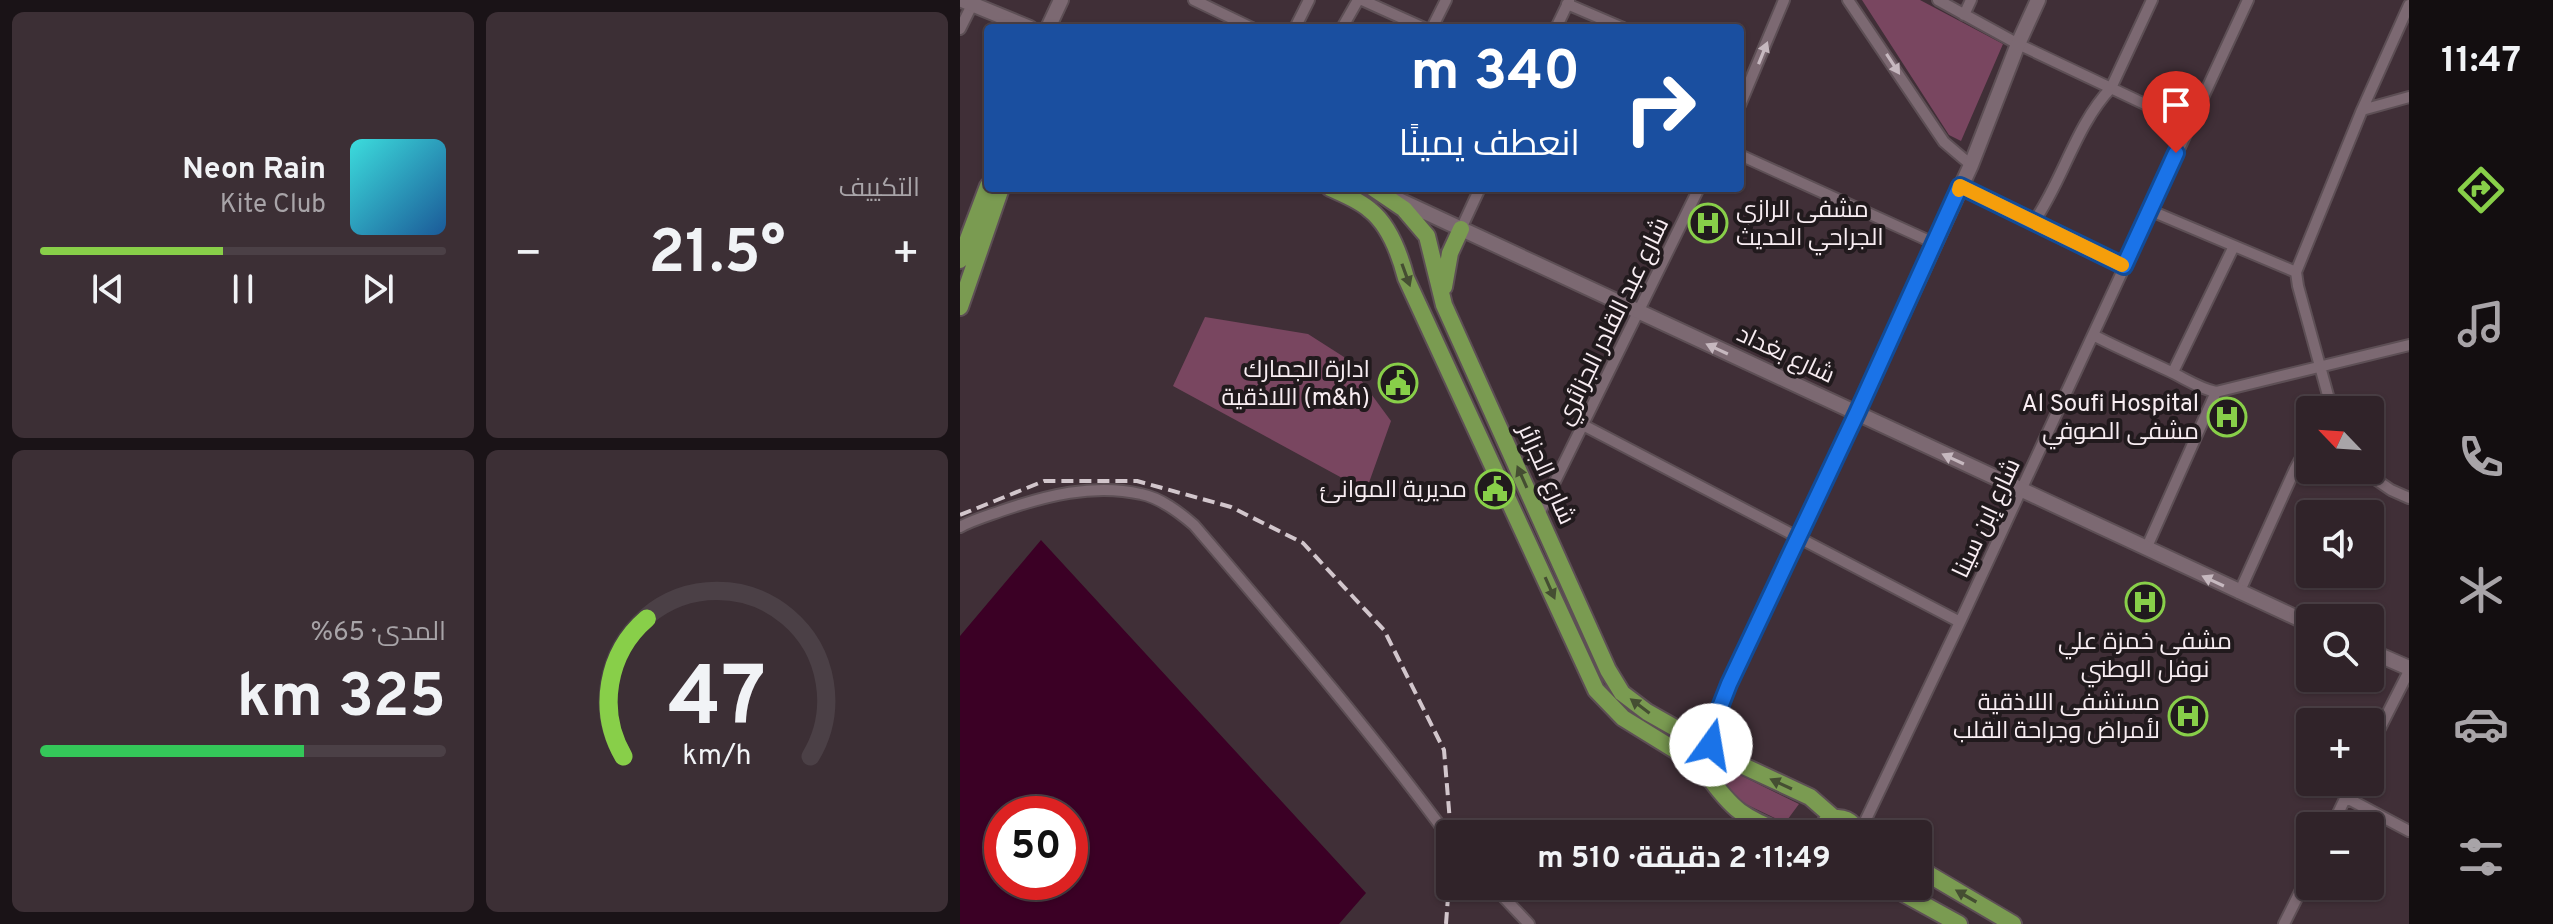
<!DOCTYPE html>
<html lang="ar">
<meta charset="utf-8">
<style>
body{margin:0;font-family:Overpass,Cairo,sans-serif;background:#3c2f35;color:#f1f3f6;direction:rtl;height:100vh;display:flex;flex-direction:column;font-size:30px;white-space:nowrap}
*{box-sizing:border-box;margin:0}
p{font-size:26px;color:#a8a4a8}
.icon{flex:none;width:44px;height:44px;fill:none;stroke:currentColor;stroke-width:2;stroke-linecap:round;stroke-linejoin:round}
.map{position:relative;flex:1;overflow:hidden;direction:ltr}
.sheet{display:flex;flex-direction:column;gap:12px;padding:12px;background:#1a1317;width:960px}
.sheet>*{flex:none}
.guide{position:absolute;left:24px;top:24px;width:760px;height:168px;border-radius:8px;box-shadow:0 2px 6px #0004,0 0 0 2px #4b4046;direction:rtl;background:#1a4fa0;color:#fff;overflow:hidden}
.needle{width:52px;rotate:295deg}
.controls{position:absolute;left:1336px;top:396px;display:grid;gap:16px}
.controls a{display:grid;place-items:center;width:88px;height:88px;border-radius:8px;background:#302329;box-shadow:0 2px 6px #0004,0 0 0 2px #4b4046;font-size:40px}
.speed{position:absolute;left:24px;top:796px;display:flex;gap:16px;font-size:40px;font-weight:700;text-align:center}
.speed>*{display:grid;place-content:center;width:104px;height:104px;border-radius:50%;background:#302329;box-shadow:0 2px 6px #0004,0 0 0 2px #4b4046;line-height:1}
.speed .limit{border:12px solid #d22;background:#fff;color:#111}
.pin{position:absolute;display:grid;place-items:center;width:68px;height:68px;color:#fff;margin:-82px -34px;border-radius:50% 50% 50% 0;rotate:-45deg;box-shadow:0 0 8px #0007}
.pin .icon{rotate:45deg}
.me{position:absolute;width:88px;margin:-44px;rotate:13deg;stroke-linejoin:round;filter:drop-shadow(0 0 6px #0008)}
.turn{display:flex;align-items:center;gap:28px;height:168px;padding:0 32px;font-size:36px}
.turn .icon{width:104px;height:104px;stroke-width:2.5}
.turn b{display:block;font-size:56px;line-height:68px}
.big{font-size:60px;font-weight:700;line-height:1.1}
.sheet .card{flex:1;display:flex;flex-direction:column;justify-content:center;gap:12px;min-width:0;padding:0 28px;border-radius:12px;background:#3c2f35}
.sheet .dial{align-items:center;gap:0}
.dial svg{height:208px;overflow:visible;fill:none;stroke:#4b4046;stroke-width:7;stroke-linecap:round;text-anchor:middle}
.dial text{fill:#f1f3f6;stroke:none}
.song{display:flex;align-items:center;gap:24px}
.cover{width:96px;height:96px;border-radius:12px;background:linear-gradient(135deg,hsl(180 70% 55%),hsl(210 70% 35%))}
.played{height:8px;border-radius:4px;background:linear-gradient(90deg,#88cf49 45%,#4b4046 45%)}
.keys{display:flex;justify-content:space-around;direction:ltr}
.heat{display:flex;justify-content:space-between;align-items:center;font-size:44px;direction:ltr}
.charge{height:12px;border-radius:6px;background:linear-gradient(90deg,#34c759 65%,#4b4046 0)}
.sheet .tiles{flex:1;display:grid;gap:12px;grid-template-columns:repeat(2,1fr)}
.trip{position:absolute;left:476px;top:820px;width:496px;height:80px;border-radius:8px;background:#302329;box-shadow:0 2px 6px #0004,0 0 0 2px #4b4046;font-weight:700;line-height:80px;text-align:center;direction:rtl}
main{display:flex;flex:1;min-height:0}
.menu{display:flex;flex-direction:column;width:144px;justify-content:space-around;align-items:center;background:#130e10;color:#a8a4a8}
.menu .icon{width:56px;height:56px}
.menu .selected{color:#88cf49}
.menu b{font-size:36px;color:#f1f3f6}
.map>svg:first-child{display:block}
</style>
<main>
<nav class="menu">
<b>11:47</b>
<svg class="icon selected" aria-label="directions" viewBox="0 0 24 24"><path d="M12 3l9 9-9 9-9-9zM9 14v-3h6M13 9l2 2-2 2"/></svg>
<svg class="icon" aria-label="music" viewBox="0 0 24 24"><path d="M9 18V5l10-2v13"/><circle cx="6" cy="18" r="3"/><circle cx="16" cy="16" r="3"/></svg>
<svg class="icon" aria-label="phone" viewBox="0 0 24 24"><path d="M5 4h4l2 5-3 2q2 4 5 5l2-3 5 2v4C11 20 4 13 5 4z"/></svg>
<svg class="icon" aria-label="climate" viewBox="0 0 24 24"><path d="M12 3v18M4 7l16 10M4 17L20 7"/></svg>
<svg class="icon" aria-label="car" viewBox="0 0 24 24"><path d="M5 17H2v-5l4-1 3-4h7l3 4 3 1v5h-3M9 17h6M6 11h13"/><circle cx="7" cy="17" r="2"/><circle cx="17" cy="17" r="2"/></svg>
<svg class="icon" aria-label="filters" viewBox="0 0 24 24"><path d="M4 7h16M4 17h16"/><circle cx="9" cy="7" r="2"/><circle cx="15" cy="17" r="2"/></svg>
</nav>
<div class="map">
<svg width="1449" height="924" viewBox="0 0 1449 924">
<rect width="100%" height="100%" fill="#402f37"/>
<!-- green -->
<path fill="#794660" d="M902,0H960L1043,44L1001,141L989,135Z
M245,317L348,334L384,357L431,421L406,491L213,386Z
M772,771L839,804L825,823L775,799L760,787L763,779Z"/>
<!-- water -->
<path fill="#3b0025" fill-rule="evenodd" d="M81,540L406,893L379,924H0V636ZM42,814H110V882H42Z"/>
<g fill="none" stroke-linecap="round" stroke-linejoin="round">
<!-- minor casing -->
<g stroke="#5d4f55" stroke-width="14">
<path id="minor" d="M234,0L292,28
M402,0L464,28
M888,0L984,142L1011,165
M978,0L1058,44L1229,125
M607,4L663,28
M1004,15L1011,0
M335,28L349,0
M382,28L398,0
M472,28L486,0
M596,28L609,1
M0,29L12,5
M780,105L824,0
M1402,110L1449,97
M780,155L974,243
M1000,186L1164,266
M1189,210L1336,272
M1073,223C1103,181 1115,126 1151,88L1192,0
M501,229L520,188
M1133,335C1158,348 1184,359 1209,371C1226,379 1238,388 1256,392L1449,345
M1213,372L1274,246
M1372,410L1338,286L1336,272L1402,110L1449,5
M623,425L1000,622
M1402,470L1431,490L1449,498
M579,514L739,188
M0,527C13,520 27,516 41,511C85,496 133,483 181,494C201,498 219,512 234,525C322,628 410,730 490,839
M1186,549L1256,392
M1279,593L1335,469L1342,456L1350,449
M1410,748L1449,671
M1385,797L1449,831
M1372,826L1393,782
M899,834L1000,622L1288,0
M533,886L569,924
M1324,924L1350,872"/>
</g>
<!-- secondary casing -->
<g stroke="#5d4f55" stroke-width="18">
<path id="secondary" d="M2,0L70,28
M88,28L101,0
M437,199L1350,624
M1410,651L1449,668
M751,745L755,720L769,684L897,413L1011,165L1058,44L1078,0"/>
</g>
<!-- primary casing -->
<g stroke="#5d4f55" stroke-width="20">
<path id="primary" d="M370,188C383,194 399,200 410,210C430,226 440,255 446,278L636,690L663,718L736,763
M413,188L444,209L467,236L484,305L648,670L662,693L687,712L747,746
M0,260L28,186
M484,287L490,253L501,229
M0,307L41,188
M764,757L850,797L874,818
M746,773C774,812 782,816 825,834
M857,834L868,820C882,815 893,820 899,834
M958,868L1053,924
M930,886L999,924"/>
</g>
<!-- minor -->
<use href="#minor" stroke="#7c6972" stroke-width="10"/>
<!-- secondary -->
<use href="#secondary" stroke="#7c6972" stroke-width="14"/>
<!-- primary -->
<use href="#primary" stroke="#7a9b51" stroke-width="16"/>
<!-- rail -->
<path stroke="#d2c6cc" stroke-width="4" stroke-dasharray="12 6" stroke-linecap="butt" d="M0,515L84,481H177L271,507L343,543L424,630L484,750L491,834
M486,924L490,870"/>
</g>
<!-- one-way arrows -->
<defs><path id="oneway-solid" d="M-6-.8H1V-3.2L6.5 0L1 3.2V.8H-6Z" transform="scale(2)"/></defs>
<g fill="#c6b8bf">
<use href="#oneway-solid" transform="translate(803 53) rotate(-68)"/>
<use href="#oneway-solid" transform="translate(933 64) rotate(57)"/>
<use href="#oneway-solid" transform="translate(757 349) rotate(-155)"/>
<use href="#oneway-solid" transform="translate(993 459) rotate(-155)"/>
<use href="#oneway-solid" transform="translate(1253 581) rotate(-155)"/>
</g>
<g fill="#454e32">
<use href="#oneway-solid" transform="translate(446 275) rotate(70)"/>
<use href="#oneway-solid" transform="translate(562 477) rotate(-114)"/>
<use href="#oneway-solid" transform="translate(590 588) rotate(66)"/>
<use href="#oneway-solid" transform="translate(680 706) rotate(-143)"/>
<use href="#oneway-solid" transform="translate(821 784) rotate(-155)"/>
<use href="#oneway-solid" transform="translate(1006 896) rotate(-150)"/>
</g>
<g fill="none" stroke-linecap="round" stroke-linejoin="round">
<!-- route casing -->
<g stroke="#114b97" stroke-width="20">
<path id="route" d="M751,745L755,720L769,684L897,413L1000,186L1164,266L1216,153"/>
</g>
<!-- route -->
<use href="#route" stroke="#1a73e8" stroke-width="14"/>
<!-- slow -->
<path stroke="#f59e0b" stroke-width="14" d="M999,190L1000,186L1162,265"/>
</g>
<!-- icons -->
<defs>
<g id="hospital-ring" transform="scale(2)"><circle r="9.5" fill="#211a1d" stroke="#88cf49" stroke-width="1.5"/><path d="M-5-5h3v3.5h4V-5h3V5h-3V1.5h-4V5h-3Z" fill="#88cf49"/></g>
<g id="civic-ring" transform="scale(2)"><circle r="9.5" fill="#211a1d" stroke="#88cf49" stroke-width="1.5"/><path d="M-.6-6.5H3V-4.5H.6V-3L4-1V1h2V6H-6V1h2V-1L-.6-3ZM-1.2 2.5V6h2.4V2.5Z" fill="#88cf49"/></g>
</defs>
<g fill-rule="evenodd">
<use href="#hospital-ring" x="748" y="223"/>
<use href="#civic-ring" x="438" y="383"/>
<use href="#hospital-ring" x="1267" y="417"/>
<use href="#civic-ring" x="535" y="489"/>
<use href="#hospital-ring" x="1185" y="602"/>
<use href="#hospital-ring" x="1228" y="716"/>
</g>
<g text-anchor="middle" stroke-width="8" stroke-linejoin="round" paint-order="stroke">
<!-- poi labels -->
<g font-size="24" fill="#f8edf2" stroke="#211a1d" text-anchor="end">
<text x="776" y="217" text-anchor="start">مشفى الرازي<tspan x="776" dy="28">الجراحي الحديث</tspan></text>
<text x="410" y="377">ادارة الجمارك<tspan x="410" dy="28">اللاذقية (m&amp;h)</tspan></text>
<text x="1239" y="411">Al Soufi Hospital<tspan x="1239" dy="28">مشفى الصوفي</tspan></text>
<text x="507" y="497">مديرية الموانئ</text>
<text x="1185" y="649" text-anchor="middle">مشفى خمزة علي<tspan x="1185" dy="28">نوفل الوطني</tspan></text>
<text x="1200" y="710">مستشفى اللاذقية<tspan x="1200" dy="28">لأمراض وجراحة القلب</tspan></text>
</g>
<!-- street labels -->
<g font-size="24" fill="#f8edf2" stroke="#211a1d">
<text transform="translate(652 321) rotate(-64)" y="8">شارع عبد القادر الجزائري</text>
<text transform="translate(826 354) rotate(25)" y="8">شارع بغداد</text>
<text transform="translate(587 474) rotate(66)" y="8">شارع الجزائر</text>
<text transform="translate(1026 518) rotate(-65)" y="8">شارع إبن سينا</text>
</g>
</g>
</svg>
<div class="controls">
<a><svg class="needle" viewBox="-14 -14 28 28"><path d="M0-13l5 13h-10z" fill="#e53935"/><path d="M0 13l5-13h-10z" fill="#a8a4a8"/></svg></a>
<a><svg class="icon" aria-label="sound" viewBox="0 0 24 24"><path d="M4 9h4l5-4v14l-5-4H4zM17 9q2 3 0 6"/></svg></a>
<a><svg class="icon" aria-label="search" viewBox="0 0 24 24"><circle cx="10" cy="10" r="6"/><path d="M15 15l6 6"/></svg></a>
<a>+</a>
<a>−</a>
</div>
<div class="speed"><div class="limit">50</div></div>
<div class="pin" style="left:1216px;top:153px;background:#d93025"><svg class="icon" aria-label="arrive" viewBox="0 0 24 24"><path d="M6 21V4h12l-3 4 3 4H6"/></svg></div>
<svg class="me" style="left:751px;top:745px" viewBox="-20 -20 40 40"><circle r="19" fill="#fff"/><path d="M0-13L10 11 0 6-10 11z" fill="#1a73e8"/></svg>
<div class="trip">11:49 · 2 دقيقة · 510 m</div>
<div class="guide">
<div class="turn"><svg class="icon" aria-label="right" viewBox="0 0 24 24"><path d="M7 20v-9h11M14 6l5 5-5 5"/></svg><div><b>340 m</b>انعطف يمينًا</div></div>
</div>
</div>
<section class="sheet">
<div class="tiles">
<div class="card"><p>التكييف</p>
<div class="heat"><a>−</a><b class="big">21.5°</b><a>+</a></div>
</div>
<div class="card">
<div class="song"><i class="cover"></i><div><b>Neon Rain</b><p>Kite Club</p></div></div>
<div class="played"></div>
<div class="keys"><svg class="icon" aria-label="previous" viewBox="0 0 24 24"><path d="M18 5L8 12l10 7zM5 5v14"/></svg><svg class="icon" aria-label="pause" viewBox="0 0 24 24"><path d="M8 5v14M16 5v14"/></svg><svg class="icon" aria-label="next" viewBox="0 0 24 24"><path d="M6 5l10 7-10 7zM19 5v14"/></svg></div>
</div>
<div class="card dial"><svg viewBox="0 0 100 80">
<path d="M14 69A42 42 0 1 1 86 69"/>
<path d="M14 69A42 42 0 0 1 23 16" stroke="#88cf49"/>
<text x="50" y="56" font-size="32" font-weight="700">47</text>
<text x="50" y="72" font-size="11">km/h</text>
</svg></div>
<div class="card"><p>المدى · 65%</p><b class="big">325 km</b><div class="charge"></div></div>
</div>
</section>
</main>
